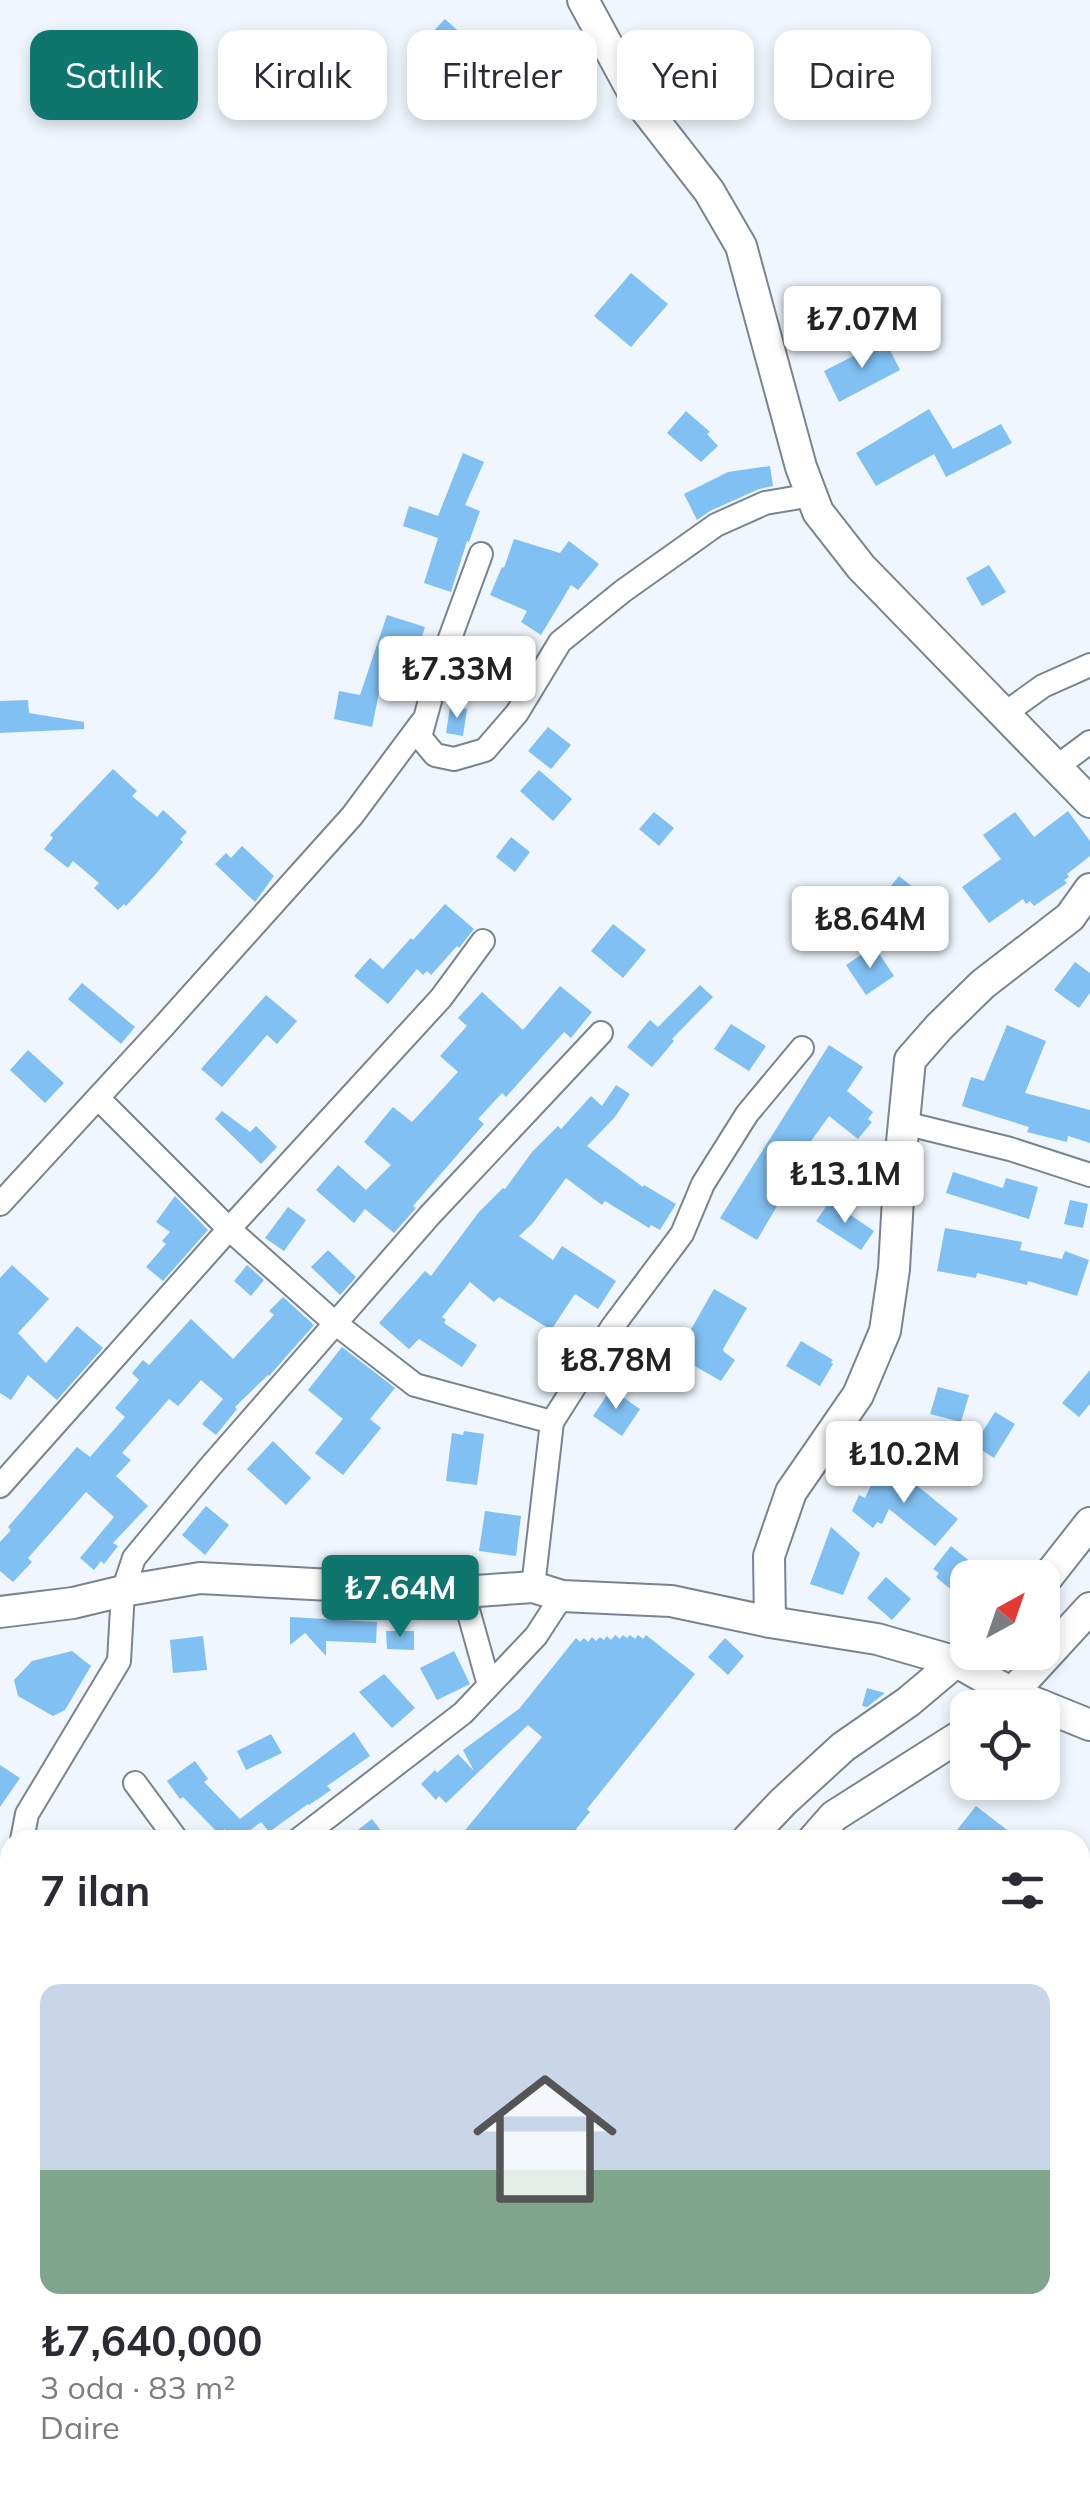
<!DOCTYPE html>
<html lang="tr">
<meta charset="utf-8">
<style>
:root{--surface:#fff;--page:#f7f7f7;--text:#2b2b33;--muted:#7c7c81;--line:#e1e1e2;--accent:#0f766e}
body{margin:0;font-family:Mulish,sans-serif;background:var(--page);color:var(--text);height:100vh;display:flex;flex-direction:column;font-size:38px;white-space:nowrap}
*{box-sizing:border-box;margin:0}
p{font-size:32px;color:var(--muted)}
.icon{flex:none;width:55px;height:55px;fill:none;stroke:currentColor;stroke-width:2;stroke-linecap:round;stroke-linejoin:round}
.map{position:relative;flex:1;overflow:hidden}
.sheet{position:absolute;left:0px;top:1830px;width:1090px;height:670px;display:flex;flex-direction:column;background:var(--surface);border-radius:30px 30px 0 0;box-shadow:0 5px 15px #0003}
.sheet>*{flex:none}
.guide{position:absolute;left:30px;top:30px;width:1030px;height:90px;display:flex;gap:20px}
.needle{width:65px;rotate:40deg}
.tools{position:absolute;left:950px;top:1560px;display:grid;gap:20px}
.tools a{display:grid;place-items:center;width:110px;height:110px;border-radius:20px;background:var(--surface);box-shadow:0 5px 15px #0003;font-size:50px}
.price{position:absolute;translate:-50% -85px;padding:0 22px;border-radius:10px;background:#fff;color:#222;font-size:32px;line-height:65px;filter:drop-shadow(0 2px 5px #0008)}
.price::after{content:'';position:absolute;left:50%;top:60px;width:30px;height:22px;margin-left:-15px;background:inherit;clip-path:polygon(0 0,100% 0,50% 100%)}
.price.active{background:var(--accent);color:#fff}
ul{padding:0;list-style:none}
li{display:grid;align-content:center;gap:20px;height:530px;padding:0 40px}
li+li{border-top:2px solid var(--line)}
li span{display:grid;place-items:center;height:310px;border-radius:20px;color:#555}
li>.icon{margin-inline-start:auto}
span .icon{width:180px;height:180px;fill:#fffc;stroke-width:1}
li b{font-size:42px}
h2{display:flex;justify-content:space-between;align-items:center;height:120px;padding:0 40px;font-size:42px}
.tag{padding:0 35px;border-radius:20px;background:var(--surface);box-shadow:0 5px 15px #0003;font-size:35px;line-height:90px}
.tag.active{background:var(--accent);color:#fff}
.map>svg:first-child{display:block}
.green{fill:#fee1ce}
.building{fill:#80c0f2}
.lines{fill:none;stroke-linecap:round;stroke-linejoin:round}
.minor-casing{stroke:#79848e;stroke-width:26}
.tertiary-casing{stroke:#79848e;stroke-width:34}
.minor{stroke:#fff;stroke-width:22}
.tertiary{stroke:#fff;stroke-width:30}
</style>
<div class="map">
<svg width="1090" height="2500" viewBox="0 0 1090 2500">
<rect width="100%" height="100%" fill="#eff6fd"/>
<!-- green -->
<path class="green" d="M10,2068V2490H266L260,2500H0V2117Z"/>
<!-- building -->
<path class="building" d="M445,19L467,39L446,61L424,41Z
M631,273L668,304L631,347L594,316Z
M885,340L900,370L839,402L824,371Z
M929,409L953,449L1001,424L1012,443L946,477L934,454L876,486L856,453Z
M686,411L710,432L707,434L718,446L701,462L667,433Z
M463,453L484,462L465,505L480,511L469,542L467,541L451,592L424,583L438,538L403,526L409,506L438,516Z
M770,466L773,486L759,489L710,511L697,520L684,494L728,472Z
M514,539L560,553L569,541L599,564L578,590L571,585L541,635L521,622L527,611L490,595L502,567L504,568Z
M989,565L1006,592L982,606L966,578Z
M387,615L425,627L406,687L382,678L372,727L334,719L339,691L360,695Z
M28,700L29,713L84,722V729L0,733V701Z
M450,707L467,709L463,736L446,733Z
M548,727L571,745L551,769L528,751Z
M113,769L137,791L132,796L157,817L163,810L187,832L180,839L183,842L154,876L126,906L124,904L118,910L94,888L99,883L73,861L68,868L44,849L53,838L50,835Z
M539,770L572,799L553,821L520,791Z
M1068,811L1090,841V856L1067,874L1069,877L1064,880L1067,883L1034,906L1030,901L1026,904L1023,899L989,923L962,887L1001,859L983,835L1015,812L1034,837Z
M654,812L674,828L659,846L639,829Z
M511,837L530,852L515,872L496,857Z
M242,846L274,876L255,902L215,864L226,853L231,858Z
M899,876L914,888L885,925L869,913Z
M445,904L474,929L459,948L457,946L431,975L427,971L423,975L417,969L388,1004L354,976L370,958L383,969L411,938L413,940Z
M613,924L646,950L623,978L591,951Z
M874,946L894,976L866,995L846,965Z
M1075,962L1090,973V993L1079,1008L1054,990Z
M82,983L135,1027L121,1044L68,999Z
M700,985L713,997L672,1039L674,1041L652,1067L627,1047L650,1020L658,1027Z
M560,986L592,1012L571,1038L564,1032L506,1097L502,1093L478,1119L484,1124L413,1206L416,1208L394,1233L365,1209L354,1223L316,1190L338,1165L366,1190L391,1165L364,1142L393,1107L412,1122L458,1072L440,1056L467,1026L458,1018L482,992L523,1030Z
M266,995L297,1021L277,1044L267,1035L222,1087L201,1069Z
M731,1024L766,1046L749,1071L714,1049Z
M1007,1025L1046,1041L1025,1093L1090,1110V1143L1068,1136L1067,1142L1027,1132L1029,1127L962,1106L971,1077L984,1081Z
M829,1045L863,1067L847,1091L873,1112L868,1119L872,1122L858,1139L829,1116L789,1172L798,1178L782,1202L780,1201L757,1240L720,1218Z
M28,1050L64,1083L45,1103L10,1070Z
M616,1085L630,1094L615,1117L587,1146L643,1187L644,1185L676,1204L660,1230L651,1225L649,1228L605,1201L602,1205L566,1178L533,1223L519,1236L553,1260L562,1246L616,1281L598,1309L575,1294L551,1330L499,1297L494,1302L470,1282L442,1317L446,1320L444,1323L477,1345L462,1367L419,1339L409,1349L379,1323L425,1271L431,1276L479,1212L503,1188L505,1189L532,1152L558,1126L561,1129L591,1096L602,1106Z
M222,1111L250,1132L256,1126L277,1147L261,1164L215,1119Z
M953,1172L1003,1188L1006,1178L1038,1187L1029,1219L946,1193Z
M175,1196L208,1230L163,1281L146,1267L166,1244L162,1241L170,1232L156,1222Z
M1070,1200L1088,1204L1083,1228L1064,1224Z
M830,1201L874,1231L861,1250L816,1221Z
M288,1207L306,1220L284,1251L265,1238Z
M945,1228L1022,1242L1020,1250L1062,1259L1065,1251L1089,1260L1077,1296L1028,1281L1027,1285L977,1273L976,1278L937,1271Z
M328,1250L356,1277L340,1295L311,1267Z
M12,1265L49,1299L18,1333L46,1363L77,1326L103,1348L57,1400L28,1375L11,1400L0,1393V1278Z
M247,1265L264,1280L251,1296L234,1281Z
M714,1289L747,1308L723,1349L724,1352L735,1360L721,1381L670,1352L684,1327L690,1331Z
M283,1297L314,1325L269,1376L268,1375L235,1407L237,1409L216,1435L202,1424L223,1399L201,1380L178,1406L169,1399L122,1453L131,1460L116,1476L148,1506L113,1543L118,1546L104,1564L101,1561L94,1570L80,1558L114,1517L86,1492L28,1558L32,1562L13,1582L0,1571V1542L11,1530L8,1527L77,1447L90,1457L125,1417L115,1408L139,1380L132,1373L143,1360L149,1365L191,1319L233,1359L274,1315L269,1311Z
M801,1341L833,1360L831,1362L833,1364L820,1386L786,1366Z
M342,1347L395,1388L370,1419L381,1428L343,1475L315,1453L343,1419L308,1390Z
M1090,1370V1404L1079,1417L1062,1403Z
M938,1387L969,1395L961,1422L930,1414Z
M611,1389L640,1409L622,1436L593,1416Z
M995,1412L1015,1424L994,1458L974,1445Z
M464,1431L484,1434L477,1485L446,1481L452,1433L463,1435Z
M273,1441L311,1478L286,1505L247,1469Z
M899,1468L919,1477L915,1484L958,1519L935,1546L889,1509L882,1524L877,1522L873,1528L852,1511L859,1495L865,1498L878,1470L894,1477Z
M206,1506L229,1525L205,1555L182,1535Z
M485,1511L521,1516L516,1556L479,1551Z
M831,1527L860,1553L843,1595L810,1584Z
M951,1546L977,1567L956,1594L936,1577L939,1573L933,1569Z
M886,1577L911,1599L892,1620L867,1598Z
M290,1617L377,1622L376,1643L326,1641V1656L305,1633L290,1645Z
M386,1631H414V1650L387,1649Z
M615,1635L620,1639L623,1635L627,1638L630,1635L635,1639L638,1635L643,1639L646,1635L695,1674L587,1809L590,1812L576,1829L589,1840H457L542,1737L528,1725L446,1803L439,1796L436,1800L421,1784L435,1770L437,1773L458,1754L474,1771L463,1750L519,1709L576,1638L580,1642L584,1638L588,1642L592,1637L596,1641L600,1637L604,1640L607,1636L611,1640Z
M203,1636L207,1670L173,1673L170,1640Z
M725,1638L744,1656L728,1675L708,1657Z
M72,1651L91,1666L65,1710L53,1716L18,1696L14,1680L32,1661Z
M454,1651L470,1684L437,1700L420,1668Z
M384,1674L415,1708L392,1728L359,1692Z
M867,1688L885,1693L867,1707L862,1706Z
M354,1732L370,1756L327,1786L331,1790L309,1805L308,1804L269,1832L261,1822L237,1840H211L225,1830V1829L219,1834L183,1797L180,1799L167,1781L195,1761L208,1779L204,1782L240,1819Z
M271,1734L282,1753L246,1770L237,1751Z
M0,1765L20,1778L0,1807Z
M976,1806L1020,1840H949Z
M372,1819L388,1840H345Z"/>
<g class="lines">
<defs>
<path id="minor" d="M481,554L439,668L420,737L435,755L454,759L485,750L517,713L560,642L623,591L716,525L765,503L812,495
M1004,714L1043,686L1090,665
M1055,768L1090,742
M98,1098L229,1229L335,1323L415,1385L552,1422
M904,1123L1010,1149L1090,1175
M0,1204L162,1028L352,816L422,722
M0,1486L229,1229L441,998L483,941
M533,1587L552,1422L613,1326L682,1234L703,1184L747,1114L802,1048
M463,1592L489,1685
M135,1783L177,1840
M22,1840L27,1814L119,1661L123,1591L134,1558L209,1468L430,1215L601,1033
M298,1840L463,1713L536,1636L562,1596
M0,1987C5,1959 5,1932 10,1905
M0,2211L10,2215
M0,2342L10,2316
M563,2490L571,2493L581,2490"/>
<path id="tertiary" d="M583,0L635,96L709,191L741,246L801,467L818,512L861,567L1090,802
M1042,1584L1090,1523
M0,1612L73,1603L123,1591L200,1578L463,1592L533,1587L562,1596L671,1601L770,1622L877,1639L957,1662L1013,1694L1090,1725
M770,1622L769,1556L791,1492L858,1395L885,1331L894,1269L900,1163L910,1060L939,1027L983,984L1070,917L1090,889
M1001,1705L1090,1608
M747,1840L783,1802L843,1747L908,1702L965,1654
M813,1840L834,1816L968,1731
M293,2500L300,2490
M357,2500L363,2490"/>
</defs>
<!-- minor casing -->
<use href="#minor" class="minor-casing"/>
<!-- tertiary casing -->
<use href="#tertiary" class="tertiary-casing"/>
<!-- minor -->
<use href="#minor" class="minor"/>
<!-- tertiary -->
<use href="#tertiary" class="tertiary"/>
</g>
</svg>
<div class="tools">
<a><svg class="needle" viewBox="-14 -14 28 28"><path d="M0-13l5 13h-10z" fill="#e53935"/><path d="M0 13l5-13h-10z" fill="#7c7c81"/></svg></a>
<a><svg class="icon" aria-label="locate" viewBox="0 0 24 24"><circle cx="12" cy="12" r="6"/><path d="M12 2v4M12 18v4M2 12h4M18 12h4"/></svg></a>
</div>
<b class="price" style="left:862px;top:371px">₺7.07M</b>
<b class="price" style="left:457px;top:721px">₺7.33M</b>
<b class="price" style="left:870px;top:971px">₺8.64M</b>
<b class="price" style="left:845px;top:1226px">₺13.1M</b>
<b class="price" style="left:616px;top:1412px">₺8.78M</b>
<b class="price" style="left:904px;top:1506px">₺10.2M</b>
<b class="price active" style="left:400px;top:1640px">₺7.64M</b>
<div class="guide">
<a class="tag active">Satılık</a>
<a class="tag">Kiralık</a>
<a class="tag">Filtreler</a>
<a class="tag">Yeni</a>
<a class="tag">Daire</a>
</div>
<section class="sheet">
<h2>7 ilan<svg class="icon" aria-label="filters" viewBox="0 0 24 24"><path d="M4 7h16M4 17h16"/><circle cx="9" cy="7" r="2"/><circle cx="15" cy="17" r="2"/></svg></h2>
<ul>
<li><span style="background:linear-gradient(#c9d6e8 60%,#7fa58c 0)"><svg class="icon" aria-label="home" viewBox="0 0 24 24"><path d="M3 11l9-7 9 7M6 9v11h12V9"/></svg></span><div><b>₺7,640,000</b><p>3 oda · 83 m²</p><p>Daire</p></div></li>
</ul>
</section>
</div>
